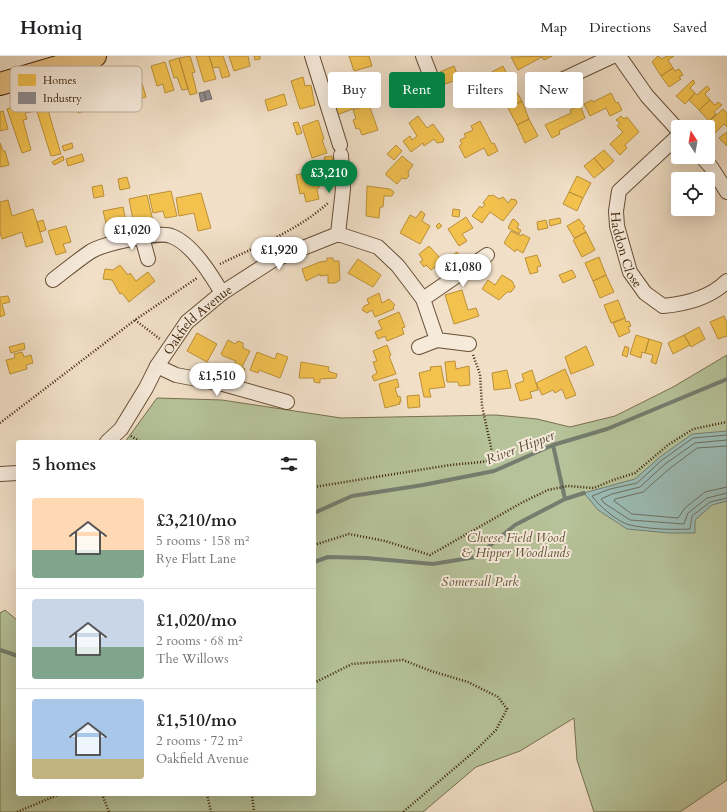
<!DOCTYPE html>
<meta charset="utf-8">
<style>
:root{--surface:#fff;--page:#f6f6f6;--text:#202124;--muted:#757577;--line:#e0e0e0;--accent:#0b8043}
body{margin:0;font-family:Cardo,serif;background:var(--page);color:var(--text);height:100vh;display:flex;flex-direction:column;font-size:15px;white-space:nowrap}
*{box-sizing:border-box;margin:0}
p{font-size:13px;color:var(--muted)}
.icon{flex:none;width:22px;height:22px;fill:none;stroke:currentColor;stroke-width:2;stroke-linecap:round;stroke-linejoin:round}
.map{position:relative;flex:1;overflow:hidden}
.drawer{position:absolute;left:16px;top:384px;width:300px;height:356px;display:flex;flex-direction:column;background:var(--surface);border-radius:4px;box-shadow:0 4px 16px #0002}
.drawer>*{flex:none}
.banner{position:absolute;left:328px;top:16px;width:339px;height:36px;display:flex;gap:8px}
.needle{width:26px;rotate:349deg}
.buttons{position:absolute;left:671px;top:64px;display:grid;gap:8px}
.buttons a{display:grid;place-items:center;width:44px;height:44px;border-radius:4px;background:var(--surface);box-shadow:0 4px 16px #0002;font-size:20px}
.price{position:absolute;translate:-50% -34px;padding:0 9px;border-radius:14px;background:#fff;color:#222;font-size:13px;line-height:26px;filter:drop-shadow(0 1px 2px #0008)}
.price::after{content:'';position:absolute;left:50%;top:24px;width:12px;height:9px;margin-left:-6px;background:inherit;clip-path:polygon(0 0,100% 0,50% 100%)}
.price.current{background:var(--accent);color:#fff}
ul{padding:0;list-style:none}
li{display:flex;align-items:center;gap:12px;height:100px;padding:0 16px}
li+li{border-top:1px solid var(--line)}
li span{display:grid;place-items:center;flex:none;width:112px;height:80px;border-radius:4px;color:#555}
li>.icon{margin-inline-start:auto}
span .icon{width:48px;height:48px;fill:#fffc;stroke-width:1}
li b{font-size:17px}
h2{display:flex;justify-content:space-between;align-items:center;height:48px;padding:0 16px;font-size:17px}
.chip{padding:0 14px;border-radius:4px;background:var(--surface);box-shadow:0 4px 16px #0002;font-size:14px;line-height:36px}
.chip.current{background:var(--accent);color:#fff}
header{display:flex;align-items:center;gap:24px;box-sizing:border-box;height:56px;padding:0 20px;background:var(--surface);border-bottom:1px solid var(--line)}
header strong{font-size:19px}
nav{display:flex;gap:22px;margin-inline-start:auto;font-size:14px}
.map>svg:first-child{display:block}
.green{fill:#b6c299;stroke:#78704e}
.water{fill:#9bbcb6;stroke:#757d6f}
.homes{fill:#f2c14e;stroke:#bb9038}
.industry{fill:#8d8d92;stroke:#746c67}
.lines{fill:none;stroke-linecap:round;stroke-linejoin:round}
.shore{stroke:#6b6e5d;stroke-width:1}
.stream{stroke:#757d6f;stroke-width:4}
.street-casing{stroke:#684f35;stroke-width:16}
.highway-casing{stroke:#3b1f04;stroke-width:24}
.path{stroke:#3b1f04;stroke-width:2.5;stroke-dasharray:1 2;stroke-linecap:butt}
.street{stroke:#f6eadb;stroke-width:14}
.highway{stroke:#e8c084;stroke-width:22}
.labels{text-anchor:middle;stroke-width:4;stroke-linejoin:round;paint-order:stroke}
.street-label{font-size:13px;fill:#3b1f04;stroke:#f6eadb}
.park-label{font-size:13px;font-style:italic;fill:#605031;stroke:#f6eadb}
.water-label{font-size:14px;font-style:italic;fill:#584e39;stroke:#f6eadb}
.key{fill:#f6eadb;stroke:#bead9a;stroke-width:1}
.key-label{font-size:11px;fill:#3b1f04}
</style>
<header>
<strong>Homiq</strong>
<nav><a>Map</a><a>Directions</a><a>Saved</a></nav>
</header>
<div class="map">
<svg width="727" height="756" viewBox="0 0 727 756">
<rect width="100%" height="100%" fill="#f1dfc7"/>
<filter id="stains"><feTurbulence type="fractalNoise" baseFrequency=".005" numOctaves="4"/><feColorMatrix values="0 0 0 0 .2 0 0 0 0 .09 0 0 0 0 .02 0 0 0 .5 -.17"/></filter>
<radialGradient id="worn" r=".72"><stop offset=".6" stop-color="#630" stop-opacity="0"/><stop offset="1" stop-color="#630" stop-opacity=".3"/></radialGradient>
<!-- green -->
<path class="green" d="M727,299V724L680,756H594L577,704L574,662L520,695L476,711L423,756H0V557L5,554L18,565V738H314V386H125L157,342L222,344L341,362L496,359L537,363L570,371L615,360L673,331Z"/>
<!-- water -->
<path class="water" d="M727,375V445L712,449L695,464V477H669L627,473L598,454L584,437L635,423L660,401L692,378Z"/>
<!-- homes -->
<path class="homes" d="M190,0L195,16L192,17L197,37L190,39L179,2Z
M196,0H209L216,23L204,26Z
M209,0H223L230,20L222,22L219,11L213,12Z
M229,0H248L250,10L234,15Z
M254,0H260V3L255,4Z
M349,0H369L372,10L354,15Z
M552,0L544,4L542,1L518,14L511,1Z
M658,0L662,3L667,0H674L668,4L673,12L661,20L652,6Z
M179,2L188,33L182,34L177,21L174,22L169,5Z
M165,6L174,34L165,37L163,28L157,30L151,10Z
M454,10L459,23L445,28L440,16Z
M503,10L512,28L499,34L490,17Z
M673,12L675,15L679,13L683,19L679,21L681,23L669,31L661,20Z
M138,13L146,41L135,44L127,17Z
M303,21L305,30L311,29L315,49L300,53L291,25Z
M693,24L695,27L690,32L695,37L685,48L676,40Z
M512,28L522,45L508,52L499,34Z
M707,30L710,33L705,38L710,44L699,54L689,44L695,37L697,39Z
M78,31L85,55L78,57L76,49L72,50L67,34Z
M611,37L616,47L618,46L622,54L610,60L606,52L590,60L584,48L592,44L593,46Z
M55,38L58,49L48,54L61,98L51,100L33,43Z
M284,38L287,49L268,55L265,44Z
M351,40L355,52L337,59L333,47Z
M710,44L715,49L718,46L722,49L714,56L716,58L709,65L699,54Z
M522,45L529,63L517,69L508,52Z
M28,47L31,56L25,57L27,63L23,64L31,94L22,97L7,53Z
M369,49L378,74L362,79L359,72L356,73L353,64L356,63L353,54Z
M580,49L585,62L559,75L560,78L552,82L545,69L571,57L570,54Z
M723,53L727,57V71L724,68L714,78L705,69Z
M3,55L8,73L0,75V56Z
M418,60L427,72L433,68L444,83L443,86L437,87L434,83L424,90L423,87L411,96L403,85L410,80L412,84L417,80L409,67Z
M621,60L624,63L627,61L639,76L625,89L627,92L620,99L610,88L623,76L617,70L620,67L616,64Z
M529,63L538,80L525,87L517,69Z
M318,64L324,83L322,84L327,97L312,102L302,70Z
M480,65L492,88L494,87L498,95L488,100L484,92L465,102L459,90L462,88L460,84L466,81L464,78L473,74L471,70Z
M298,66L302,77L297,79L293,67Z
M727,76V90L719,82Z
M0,87L3,95H5L9,109L0,111Z
M72,87L73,92L64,95L62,90Z
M396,89L402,95L394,104L387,98Z
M604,94L614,105L604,114L594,102Z
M82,98L84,105L68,110L66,103Z
M63,100L64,104L54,109L52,106Z
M332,100L334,110L326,112L324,101Z
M402,100L413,109L408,116L409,120L406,123L402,122L397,128L386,119V117Z
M594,102L604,114L594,122L584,110Z
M325,113L328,126L321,128L317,134L319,143L306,146L304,137L300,138L296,119Z
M577,120L591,127L583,142L569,136Z
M127,121L130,132L120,134L118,123Z
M102,129L104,140L94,142L92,131Z
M367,130L390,133L394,136L392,140H384L383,151H380L379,162L366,160Z
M171,135L177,160L165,162L163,155L153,157L149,139Z
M569,136L583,142L577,155L563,148Z
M201,137L211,172L198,175L194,157L179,160L176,142Z
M147,139L153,165L134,169L129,143Z
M489,139L491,140L493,139L499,143L503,141L508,147L511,143L516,144L517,147L503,165L490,156L482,167L472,160L480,150L482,152L485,148L483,147Z
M8,144L12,160L33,153L43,186L26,191L22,176L2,183L0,176V146Z
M123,151L127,170L115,173L114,169L107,171L103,155Z
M453,153L460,154L459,161L452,160Z
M421,155L425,158L422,165L430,170L420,188L400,177L410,159L416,162Z
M466,161L473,172L462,178L467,185L459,190L448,173Z
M560,162L561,167L550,170L549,164Z
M514,163L519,168L517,172L521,174L519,178L508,172L512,164Z
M579,163L585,171L583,172L586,176L574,182L567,170Z
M43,164L46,174L40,176L37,166Z
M546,164L548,172L538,174L537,166Z
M439,167L442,170L438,173L436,170Z
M66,170L71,186L63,188L66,196L56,199L48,175Z
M511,175L521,180L522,178L530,182L523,197L516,193L515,196L504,187Z
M586,176L595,194L582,201L573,184Z
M429,190L443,205L431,214L426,209L424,211L420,206L423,204L419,198Z
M457,196L464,205L454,212L447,203Z
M537,199L541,210L537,211L538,216L530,218L525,202Z
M599,201L606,219L593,225L585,207Z
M327,202H333V205H339L340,224L335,227H328V219L320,220V218L306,225L302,213L320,206L327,205Z
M358,203L381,219L373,231L348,217Z
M120,209L128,219L130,217L136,225L148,216L155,225L129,246L122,237L120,238L112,224L103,223L105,213L113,214Z
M572,214L576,221L563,227L559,219Z
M502,219L512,225L515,231L511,236H507L499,244L482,233L488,224L495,229Z
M606,219L614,236L600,242L593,225Z
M462,234L468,254L476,252L479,260L454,268L445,239Z
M379,237L382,247L389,243L395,249L393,251L394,253L375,261L372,254L367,257L362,254L364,250L369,248L367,243Z
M8,240L10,246L2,248L5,259L0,261V241Z
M618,244L625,262L611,267L604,249Z
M399,256L405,271L402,272L404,278L387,285L385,280L378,283L375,276L382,273L378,265Z
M724,260L727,267V280L718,283L710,266Z
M625,262L626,266L629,265L631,270L628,271L630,276L619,281L613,267Z
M699,271L705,283L691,291L684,279Z
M197,277L217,288L207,306L187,295Z
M636,279L649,283L645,297L642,296L641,302L630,298Z
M684,279L690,289L673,298L668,287Z
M649,283L662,287L656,308L651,306L653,299L645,297Z
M228,284L235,288L238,285L243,287V292L250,295L242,311L245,313L240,323L229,318L236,305L223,300L221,298Z
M24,287L25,293L11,297L9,291Z
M387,289L391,299L389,300L396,318L374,325L372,320L377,317L373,306L377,305L373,295Z
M586,290L594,309L571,318L565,301Z
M625,290L629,292L627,301L622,299Z
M22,296L24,301L31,299L33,307L26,309L27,313L10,318L6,304L15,302L14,298Z
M257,296L275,303L277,297L288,301L280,322L259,314L258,317L250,314Z
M455,305L456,313L469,310L470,329L459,330L458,326H447L445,306Z
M301,306L329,311L328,315L337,318L336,322L320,323V327L314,326V322H299Z
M441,310L445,331L429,333L431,341H424L419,317L431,314L430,311Z
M565,313L576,339L566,343L562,333L555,337L553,334L542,339L536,327Z
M507,314L511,332L494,334L492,317Z
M532,314L538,334L530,336L532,342L520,345L515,328L524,325L522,318Z
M397,323L399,331L395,332L398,341L400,340L401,346H399L400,348L385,352L379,328Z
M419,339L420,351L408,352L407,340Z"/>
<!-- industry -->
<path class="industry" d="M209,34L212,43L206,44L204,36Z
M204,36L206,44L201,46L199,37Z"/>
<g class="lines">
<!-- shore -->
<path class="shore" d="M727,379L693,382L662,404L637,427L610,433L592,440C598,449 619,467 630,469C648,473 671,474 690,473L692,460L710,446L727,442
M727,384L695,387L665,408L640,431L612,438L601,443L604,447L630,464L684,468L688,457L707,442L727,437
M727,390L697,392L669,413L643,436L615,443L614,445L632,458L678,462L685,452L705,436L727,431"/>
<!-- stream -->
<path class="stream" d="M553,389L565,443
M314,457L352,440L423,429L494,415L553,389L607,373L727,323
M314,506L328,501L366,502L433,508L476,501L515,469L565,443L584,437
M0,594L18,600"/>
<defs>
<g id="street">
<path d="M312,0L340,89"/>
<path d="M423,0L430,18"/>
<path d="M619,0L647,40L678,74"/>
<path d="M553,28L613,0"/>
<path id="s1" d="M678,80L619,135L616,155L617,170L630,216L645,237L663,250C686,248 710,242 727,225"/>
<path d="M702,101L711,111L727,136"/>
<path d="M338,178L343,133L341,99"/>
<path d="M142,181L148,203"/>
<path d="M53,224C66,214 78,204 90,196C102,188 159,175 171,180C192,187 212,220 222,237"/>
<path d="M423,243L487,199"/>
<path d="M419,291L437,284"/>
<path d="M157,310L176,319L223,328L287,346"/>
<path id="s2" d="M107,386L121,373L146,332L157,310L187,266L222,237L273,204L338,178L378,191L398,210L423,243L437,284L469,288"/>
<path d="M0,418L18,417"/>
</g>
<path id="highway" d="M0,28L95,0"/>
</defs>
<!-- street casing -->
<use href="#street" class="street-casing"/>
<!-- highway casing -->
<use href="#highway" class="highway-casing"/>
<!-- path -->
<path class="path" d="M220,208C257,190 297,175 328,147
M135,264L160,283
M0,367L135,264L197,222
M131,380L141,386
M314,431L450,409L482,406L490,404L492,400L491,391L482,350L480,318L473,299
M314,489L349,478L385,485L430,499L523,446L548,434L568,430L594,432L613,424L635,417L668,389L693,373L727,366
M314,627L352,608L403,604L431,615L468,626L498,641L507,653L496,674L476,694L403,756
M102,738L109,756
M207,738L211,756
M252,738L254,756
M17,756L60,738"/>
<!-- street -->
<use href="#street" class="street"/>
<!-- highway -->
<use href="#highway" class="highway"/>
</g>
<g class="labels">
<!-- street labels -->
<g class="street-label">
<text dy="5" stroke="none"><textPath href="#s1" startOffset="141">Haddon Close</textPath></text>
<text dy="5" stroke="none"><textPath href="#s2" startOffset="154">Oakfield Avenue</textPath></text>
</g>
<!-- park labels -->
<g class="park-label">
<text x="516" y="486">Cheese Field Wood<tspan x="516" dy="15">&amp; Hipper Woodlands</tspan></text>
<text x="480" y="530">Somersall Park</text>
</g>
<!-- water labels -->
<g class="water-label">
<text transform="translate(520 391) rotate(-21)" y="5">River Hipper</text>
</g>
</g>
<!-- legend -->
<rect x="10" y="10" width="132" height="46" rx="6" class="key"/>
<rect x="18" y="18" width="18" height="12" fill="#f2c14e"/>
<rect x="18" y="36" width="18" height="12" fill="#8d8d92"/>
<g class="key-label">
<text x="43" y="28">Homes</text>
<text x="43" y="46">Industry</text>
</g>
<rect width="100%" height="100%" filter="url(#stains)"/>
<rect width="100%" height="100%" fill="url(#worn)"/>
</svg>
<div class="buttons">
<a><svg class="needle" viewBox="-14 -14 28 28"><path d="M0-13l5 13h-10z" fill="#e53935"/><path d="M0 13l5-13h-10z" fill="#757577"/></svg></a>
<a><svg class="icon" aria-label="locate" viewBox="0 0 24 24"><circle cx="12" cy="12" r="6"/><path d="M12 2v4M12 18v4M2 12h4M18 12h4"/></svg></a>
</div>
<b class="price current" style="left:329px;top:138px">£3,210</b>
<b class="price" style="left:132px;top:195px">£1,020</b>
<b class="price" style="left:279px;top:215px">£1,920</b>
<b class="price" style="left:463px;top:232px">£1,080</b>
<b class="price" style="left:217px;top:341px">£1,510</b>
<div class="banner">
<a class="chip">Buy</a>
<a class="chip current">Rent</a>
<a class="chip">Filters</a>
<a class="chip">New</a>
</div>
<section class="drawer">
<h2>5 homes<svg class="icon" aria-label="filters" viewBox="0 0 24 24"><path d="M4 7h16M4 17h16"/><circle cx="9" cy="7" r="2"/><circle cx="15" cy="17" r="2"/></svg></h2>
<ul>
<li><span style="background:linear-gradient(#ffd9b3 65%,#7fa58c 0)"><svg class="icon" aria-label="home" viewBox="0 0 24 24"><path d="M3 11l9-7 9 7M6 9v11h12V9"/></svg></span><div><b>£3,210/mo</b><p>5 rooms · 158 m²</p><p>Rye Flatt Lane</p></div></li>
<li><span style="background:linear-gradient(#c9d6e8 60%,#7fa58c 0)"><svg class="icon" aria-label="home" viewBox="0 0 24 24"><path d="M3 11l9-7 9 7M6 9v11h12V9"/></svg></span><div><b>£1,020/mo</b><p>2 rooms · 68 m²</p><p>The Willows</p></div></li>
<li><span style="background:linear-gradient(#a9c7e8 75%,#c2b280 0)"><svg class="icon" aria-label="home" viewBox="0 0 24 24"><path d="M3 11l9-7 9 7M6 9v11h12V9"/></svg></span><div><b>£1,510/mo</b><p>2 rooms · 72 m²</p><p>Oakfield Avenue</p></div></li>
</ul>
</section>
</div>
